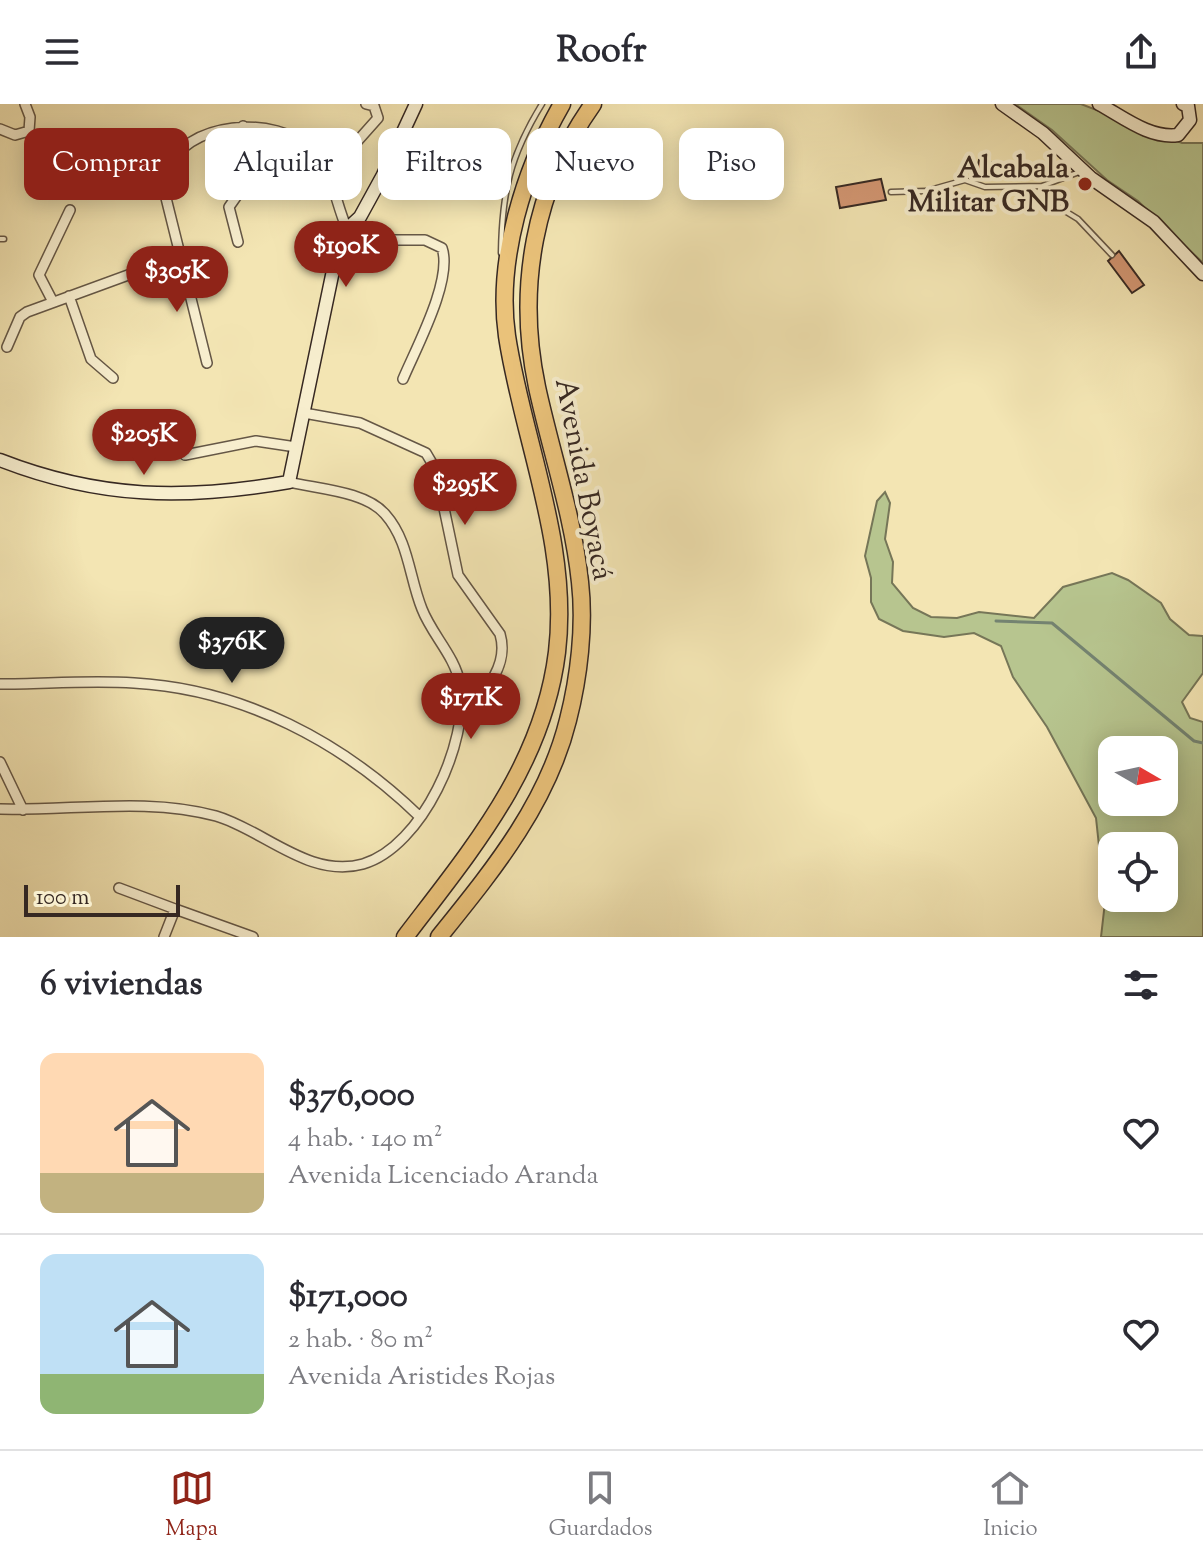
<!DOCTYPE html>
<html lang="es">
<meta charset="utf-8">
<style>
:root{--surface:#fff;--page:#f7f7f7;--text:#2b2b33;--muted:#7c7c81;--line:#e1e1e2;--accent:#8f2418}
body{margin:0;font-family:"Sorts Mill Goudy",serif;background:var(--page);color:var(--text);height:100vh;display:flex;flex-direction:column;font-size:30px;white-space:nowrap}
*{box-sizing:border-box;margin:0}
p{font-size:26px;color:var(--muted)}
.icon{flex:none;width:44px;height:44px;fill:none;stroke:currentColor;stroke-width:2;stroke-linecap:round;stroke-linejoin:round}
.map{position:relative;height:833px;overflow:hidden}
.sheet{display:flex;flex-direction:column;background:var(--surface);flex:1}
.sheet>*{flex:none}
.banner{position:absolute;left:24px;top:24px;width:800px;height:72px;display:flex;gap:16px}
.needle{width:52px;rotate:99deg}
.controls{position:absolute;left:1098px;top:632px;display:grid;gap:16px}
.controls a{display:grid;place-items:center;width:80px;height:80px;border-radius:16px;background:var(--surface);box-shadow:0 4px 20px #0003;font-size:40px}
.scale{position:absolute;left:24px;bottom:20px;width:156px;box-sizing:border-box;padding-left:8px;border:4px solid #362822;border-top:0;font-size:22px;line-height:28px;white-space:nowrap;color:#362822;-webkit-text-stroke:6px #f7eece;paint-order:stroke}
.price{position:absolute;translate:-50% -68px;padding:0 18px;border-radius:28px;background:var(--accent);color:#fff;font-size:26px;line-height:52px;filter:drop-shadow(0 2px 4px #0008)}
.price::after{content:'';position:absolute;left:50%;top:48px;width:24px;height:18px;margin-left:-12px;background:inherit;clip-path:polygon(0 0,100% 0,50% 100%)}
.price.on{background:#222;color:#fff}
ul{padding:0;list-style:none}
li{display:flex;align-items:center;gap:24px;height:200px;padding:0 40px}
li+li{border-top:2px solid var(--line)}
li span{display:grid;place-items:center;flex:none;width:224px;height:160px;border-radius:16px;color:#555}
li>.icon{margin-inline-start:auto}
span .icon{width:96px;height:96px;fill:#fffc;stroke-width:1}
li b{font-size:34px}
h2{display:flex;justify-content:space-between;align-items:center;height:96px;padding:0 40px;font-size:34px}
.pill{padding:0 28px;border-radius:16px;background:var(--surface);box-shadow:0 4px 20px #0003;font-size:28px;line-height:72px}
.pill.on{background:var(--accent);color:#fff}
header{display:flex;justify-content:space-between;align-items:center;height:104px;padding:0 40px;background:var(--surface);font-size:36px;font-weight:700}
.dock{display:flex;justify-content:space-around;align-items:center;height:112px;border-top:2px solid var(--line);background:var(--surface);font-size:22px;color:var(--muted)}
.dock a{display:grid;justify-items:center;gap:4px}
.dock .on{color:var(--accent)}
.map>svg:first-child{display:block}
.green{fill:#b7c58f;stroke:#767658;stroke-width:2;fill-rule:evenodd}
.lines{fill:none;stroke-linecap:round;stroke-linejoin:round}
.stream{stroke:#748371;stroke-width:3}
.building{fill:#d39672;stroke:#362822;stroke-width:2}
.lane-casing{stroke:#655746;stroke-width:7}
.street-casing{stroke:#655746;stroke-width:12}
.secondary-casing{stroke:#362822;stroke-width:15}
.highway-casing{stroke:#362822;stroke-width:19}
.lane{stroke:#f7eece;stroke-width:4}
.street{stroke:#f7eece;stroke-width:9}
.secondary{stroke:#f7eece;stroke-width:12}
.highway{stroke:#eac27a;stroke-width:16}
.poi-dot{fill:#8f2418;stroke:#f7eece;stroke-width:3}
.labels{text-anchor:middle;stroke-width:8;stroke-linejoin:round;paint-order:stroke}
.poi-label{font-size:30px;font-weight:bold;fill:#362822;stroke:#f7eece;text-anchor:end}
.street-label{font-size:30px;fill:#362822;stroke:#f7eece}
</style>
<header><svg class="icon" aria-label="menu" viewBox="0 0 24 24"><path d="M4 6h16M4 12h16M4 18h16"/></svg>Roofr<svg class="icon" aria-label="share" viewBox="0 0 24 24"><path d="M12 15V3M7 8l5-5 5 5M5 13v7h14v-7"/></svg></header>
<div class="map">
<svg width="1203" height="833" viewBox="0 0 1203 833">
<rect width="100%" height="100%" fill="#f3e5b3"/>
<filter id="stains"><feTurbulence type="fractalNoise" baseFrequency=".0025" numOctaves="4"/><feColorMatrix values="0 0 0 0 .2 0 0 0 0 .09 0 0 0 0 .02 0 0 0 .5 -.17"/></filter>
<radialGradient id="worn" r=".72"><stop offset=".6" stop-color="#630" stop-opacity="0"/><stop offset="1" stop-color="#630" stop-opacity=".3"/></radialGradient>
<!-- green -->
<path class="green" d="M1015,0H1081L1182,39H1203V159L1138,97L1107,76L1052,26Z
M885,388L890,399L885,435L893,458L892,479L913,504L931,513L957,514L979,508L1034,514L1063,483L1112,469L1128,476L1161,499L1170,515L1189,531L1203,532V569L1182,598L1190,614L1203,618V833H1101L1105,798L1096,714L1047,623L1013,573L1001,542L974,529L944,533L903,527L879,515L871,498V474L865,452L877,397ZM1112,646H1164V698H1112ZM1112,742H1164V794H1112Z"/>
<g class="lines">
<!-- stream -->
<path class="stream" d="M996,517L1052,519L1194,637L1203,639"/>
</g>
<!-- building -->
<path class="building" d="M979,56L996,59L993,75L976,72Z
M881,75L886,96L840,104L836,83Z
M1119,147L1144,181L1132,189L1108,157Z"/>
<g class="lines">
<defs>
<path id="lane" d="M1042,82L1060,104L1078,115L1112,151
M891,88L926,87L965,76L985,83L1042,82L1082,67
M0,135H4
M501,149C502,88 510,52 542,0"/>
<path id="street" d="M0,25L15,31L29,27L30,13L25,0
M329,69L378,14L374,2L366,0
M238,138L229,103L248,76L243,22
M69,192L91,255L113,274
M53,198L39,171L70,106
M7,243L20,213L27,208L180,152
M207,259L166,94C166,86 164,76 166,69C183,16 277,10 312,46C333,67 335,98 347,125L394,136H425L442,144C453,176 416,244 403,275
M304,309L360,319L426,349L436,366L458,471L500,530C508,557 490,591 462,597
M178,325L185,351L256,337L296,343
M0,580C44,580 90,576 134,579C243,585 343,638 420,713
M0,658L23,706
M0,705C71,707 147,693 216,712C264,726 309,775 363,760C422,743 470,637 460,580C455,552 432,531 422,505C409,473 409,437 385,410C365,387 317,385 289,378
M119,784L175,805
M164,833L175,805L253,833"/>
<path id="secondary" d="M1002,0L1043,29L1091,74L1154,118L1203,170
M1099,0C1123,13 1150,35 1178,31L1190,16L1188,2L1183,0
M0,356C100,395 185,396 289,378L335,157L347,125L360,113L383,71L416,0"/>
<path id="highway" d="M405,833C472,745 543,662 557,548C570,440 523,337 507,232C496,156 524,66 562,0
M439,833C492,767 547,701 568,616C579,573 585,522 580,478C573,411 551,348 537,283C516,184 534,83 593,0"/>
</defs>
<!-- lane casing -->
<use href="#lane" class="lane-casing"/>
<!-- street casing -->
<use href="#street" class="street-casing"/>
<!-- secondary casing -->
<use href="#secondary" class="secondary-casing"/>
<!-- highway casing -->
<use href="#highway" class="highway-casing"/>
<!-- lane -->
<use href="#lane" class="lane"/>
<!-- street -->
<use href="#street" class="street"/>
<!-- secondary -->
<use href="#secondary" class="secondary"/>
<!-- highway -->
<use href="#highway" class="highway"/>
</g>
<!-- markers -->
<circle class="poi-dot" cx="1085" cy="80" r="8"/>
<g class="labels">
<!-- poi labels -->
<g class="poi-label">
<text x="1069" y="73">Alcabala<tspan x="1069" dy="34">Militar GNB</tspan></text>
</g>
<!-- street labels -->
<g class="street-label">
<text transform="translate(585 375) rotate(79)" y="10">Avenida Boyacá</text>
</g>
</g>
<rect width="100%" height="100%" filter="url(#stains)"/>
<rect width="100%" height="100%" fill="url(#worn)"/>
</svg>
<div class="controls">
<a><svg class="needle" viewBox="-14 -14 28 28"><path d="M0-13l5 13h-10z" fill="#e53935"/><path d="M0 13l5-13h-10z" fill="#7c7c81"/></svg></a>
<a><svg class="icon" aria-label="locate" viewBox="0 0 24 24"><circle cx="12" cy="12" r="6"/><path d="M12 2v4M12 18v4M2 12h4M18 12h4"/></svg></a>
</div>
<div class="scale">100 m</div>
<b class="price" style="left:346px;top:185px">$190K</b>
<b class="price" style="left:177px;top:210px">$305K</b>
<b class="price" style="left:144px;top:373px">$205K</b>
<b class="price" style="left:465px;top:423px">$295K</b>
<b class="price on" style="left:232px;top:581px">$376K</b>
<b class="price" style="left:471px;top:637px">$171K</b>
<div class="banner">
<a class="pill on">Comprar</a>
<a class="pill">Alquilar</a>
<a class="pill">Filtros</a>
<a class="pill">Nuevo</a>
<a class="pill">Piso</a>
</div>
</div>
<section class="sheet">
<h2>6 viviendas<svg class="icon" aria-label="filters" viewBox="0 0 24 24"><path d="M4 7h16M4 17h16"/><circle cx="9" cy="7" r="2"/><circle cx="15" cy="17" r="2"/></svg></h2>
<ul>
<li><span style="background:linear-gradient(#ffd9b3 75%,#c2b280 0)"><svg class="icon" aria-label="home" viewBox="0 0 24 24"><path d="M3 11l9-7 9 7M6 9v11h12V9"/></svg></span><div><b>$376,000</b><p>4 hab. · 140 m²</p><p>Avenida Licenciado Aranda</p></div><svg class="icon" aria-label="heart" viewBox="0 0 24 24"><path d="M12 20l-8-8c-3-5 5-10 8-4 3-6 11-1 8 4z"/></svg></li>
<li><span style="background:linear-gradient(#bfe0f5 75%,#8fb573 0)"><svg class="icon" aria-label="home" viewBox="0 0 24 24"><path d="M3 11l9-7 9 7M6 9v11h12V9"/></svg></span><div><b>$171,000</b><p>2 hab. · 80 m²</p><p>Avenida Aristides Rojas</p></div><svg class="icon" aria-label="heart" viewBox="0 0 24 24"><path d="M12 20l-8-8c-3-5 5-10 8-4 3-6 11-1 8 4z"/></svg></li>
</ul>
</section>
<nav class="dock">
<a class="on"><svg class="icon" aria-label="map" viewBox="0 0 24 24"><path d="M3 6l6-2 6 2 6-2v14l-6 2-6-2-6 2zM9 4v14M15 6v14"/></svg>Mapa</a>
<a><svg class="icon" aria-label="saved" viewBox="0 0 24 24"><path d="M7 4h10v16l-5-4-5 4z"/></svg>Guardados</a>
<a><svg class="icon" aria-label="home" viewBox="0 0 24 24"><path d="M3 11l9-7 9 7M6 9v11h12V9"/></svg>Inicio</a>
</nav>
